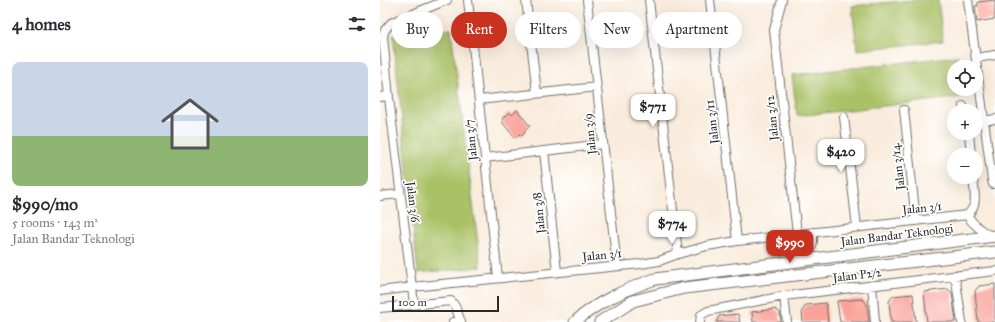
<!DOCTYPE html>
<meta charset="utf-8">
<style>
:root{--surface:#fff;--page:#f7f7f7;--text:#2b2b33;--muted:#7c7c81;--line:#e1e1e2;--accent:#c8321e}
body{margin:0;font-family:"IM FELL Great Primer",serif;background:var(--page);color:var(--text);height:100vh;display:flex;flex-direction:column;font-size:15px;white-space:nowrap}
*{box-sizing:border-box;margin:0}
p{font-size:13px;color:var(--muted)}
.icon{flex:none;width:22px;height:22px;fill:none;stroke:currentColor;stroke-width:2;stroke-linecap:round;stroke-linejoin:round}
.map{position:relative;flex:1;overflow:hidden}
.details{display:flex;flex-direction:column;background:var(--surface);width:380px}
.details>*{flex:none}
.top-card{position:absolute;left:12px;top:12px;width:380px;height:36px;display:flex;gap:8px}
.controls{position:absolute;left:567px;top:60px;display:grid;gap:8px}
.controls a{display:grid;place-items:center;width:36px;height:36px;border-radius:50%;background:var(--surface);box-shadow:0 4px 16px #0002;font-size:20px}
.scale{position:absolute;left:12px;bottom:10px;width:107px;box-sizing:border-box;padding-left:4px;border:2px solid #2b2b2b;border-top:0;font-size:11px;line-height:14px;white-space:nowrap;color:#2b2b2b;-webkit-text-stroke:3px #fff;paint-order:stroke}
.price{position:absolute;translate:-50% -34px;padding:0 9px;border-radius:8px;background:#fff;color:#222;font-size:13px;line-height:26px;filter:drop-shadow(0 1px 2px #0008)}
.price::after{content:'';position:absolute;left:50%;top:24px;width:12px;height:9px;margin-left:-6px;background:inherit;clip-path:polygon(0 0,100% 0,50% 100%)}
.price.current{background:var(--accent);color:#fff}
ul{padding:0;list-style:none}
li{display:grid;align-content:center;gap:8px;height:212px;padding:0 12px}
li+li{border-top:1px solid var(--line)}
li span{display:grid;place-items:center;height:124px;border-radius:8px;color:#555}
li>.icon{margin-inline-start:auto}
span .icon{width:72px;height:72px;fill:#fffc;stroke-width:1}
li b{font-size:17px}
h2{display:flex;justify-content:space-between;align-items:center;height:48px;padding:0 12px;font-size:17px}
.pill{padding:0 14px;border-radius:18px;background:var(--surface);box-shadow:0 4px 16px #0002;font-size:14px;line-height:36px}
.pill.current{background:var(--accent);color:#fff}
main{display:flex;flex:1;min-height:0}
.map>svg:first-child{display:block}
.green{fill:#abc166;stroke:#6b7648}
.building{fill:#faa199}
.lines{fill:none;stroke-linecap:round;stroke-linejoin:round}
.street-casing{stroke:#736f69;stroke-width:10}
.secondary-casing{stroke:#736f69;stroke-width:13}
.street{stroke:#fff;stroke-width:8}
.secondary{stroke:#fff;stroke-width:11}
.labels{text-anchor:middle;stroke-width:3.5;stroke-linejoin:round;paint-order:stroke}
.street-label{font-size:12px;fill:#2b2b2b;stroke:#fff}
</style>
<main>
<section class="details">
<h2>4 homes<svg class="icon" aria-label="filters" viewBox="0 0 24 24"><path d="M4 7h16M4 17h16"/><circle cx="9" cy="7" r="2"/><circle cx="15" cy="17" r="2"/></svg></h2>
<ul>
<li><span style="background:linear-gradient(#c9d6e8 60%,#8fb573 0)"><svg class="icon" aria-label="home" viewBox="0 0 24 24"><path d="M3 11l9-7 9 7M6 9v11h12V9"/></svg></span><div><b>$990/mo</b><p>5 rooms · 143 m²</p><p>Jalan Bandar Teknologi</p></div></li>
</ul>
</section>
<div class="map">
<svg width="615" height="322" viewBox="0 0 615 322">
<rect width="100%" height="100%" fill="#fff"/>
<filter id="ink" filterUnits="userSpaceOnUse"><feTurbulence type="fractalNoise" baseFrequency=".025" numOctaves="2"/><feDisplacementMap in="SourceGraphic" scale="8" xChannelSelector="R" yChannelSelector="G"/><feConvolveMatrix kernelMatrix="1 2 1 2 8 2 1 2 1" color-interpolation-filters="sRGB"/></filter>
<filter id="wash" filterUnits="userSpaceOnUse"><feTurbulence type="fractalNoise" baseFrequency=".012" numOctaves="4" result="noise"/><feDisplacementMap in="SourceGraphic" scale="16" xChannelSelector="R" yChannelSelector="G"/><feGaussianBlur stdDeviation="0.9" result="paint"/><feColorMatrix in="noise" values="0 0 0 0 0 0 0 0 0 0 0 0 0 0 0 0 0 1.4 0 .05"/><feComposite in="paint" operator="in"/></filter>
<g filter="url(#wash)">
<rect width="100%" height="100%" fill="#f9ecdc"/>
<!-- green -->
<path class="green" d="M531,0H558L563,41L477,50L472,6Z
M71,29L101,267L38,273L13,35Z
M578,56L579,67H574V89H582L583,97L417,116L412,75Z"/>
<g id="blocks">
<!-- building -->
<path class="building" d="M615,0V19L597,22L595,6H598V2Z
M137,110L150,126L144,131L145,133L141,136L139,134L135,138L122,122L124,121L122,119L129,112L132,115Z
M615,284V322H598L595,291L599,286Z
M568,289L572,293L576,322H547L544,292Z
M533,294L536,322H511L509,301L513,296Z
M482,299L487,304L489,322H460L457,301Z
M446,303L448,322H423L422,311L426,305Z
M395,309L400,313L401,322H373L372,312Z
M358,314L360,322H336L339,316Z"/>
</g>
</g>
<g filter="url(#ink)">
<use href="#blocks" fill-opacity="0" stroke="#736f69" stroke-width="1"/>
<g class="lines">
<defs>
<path id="street" d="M88,0L118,278
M146,0L157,93
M207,0L237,266
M269,0L298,254
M330,0L357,241
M402,0L394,30L417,234
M588,0L612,180L613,184H615
M596,58L615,55
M0,97L8,96
M99,100L217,87
M583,106L587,111
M524,110L536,221
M464,117L477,227
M604,121L615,119
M589,133L591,155
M164,151L177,272
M105,158L223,144
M0,196L20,194
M587,215C599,205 594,192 593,177
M587,215C594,226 602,231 613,237
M417,260C431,251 434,250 433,232
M575,275L582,322
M492,285L495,322
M0,291L32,287L260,264L279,261L298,254L327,246L357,241L587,215
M404,296L407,322
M34,304L9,98L3,36L5,30L11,23L67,0
M0,308L71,301L75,306L81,322
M73,322L81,321
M320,322L321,315L328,311L404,296L615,271"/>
<path id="secondary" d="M195,322C218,301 247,289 275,279L615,236
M220,322L253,301L304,288L615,252"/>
</defs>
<!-- street casing -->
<use href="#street" class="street-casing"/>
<!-- secondary casing -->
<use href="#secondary" class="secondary-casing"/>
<!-- street -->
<use href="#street" class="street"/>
<!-- secondary -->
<use href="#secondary" class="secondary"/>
</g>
</g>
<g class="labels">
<!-- street labels -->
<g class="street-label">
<text transform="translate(392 118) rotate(-96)" y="4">Jalan 3/12</text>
<text transform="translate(332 122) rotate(-97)" y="4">Jalan 3/11</text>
<text transform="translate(210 134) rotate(-96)" y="4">Jalan 3/9</text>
<text transform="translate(91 140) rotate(-96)" y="4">Jalan 3/7</text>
<text transform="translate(518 167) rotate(-97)" y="4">Jalan 3/14</text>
<text transform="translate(33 202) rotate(83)" y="4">Jalan 3/6</text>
<text transform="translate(542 208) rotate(-6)" y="4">Jalan 3/1</text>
<text transform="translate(159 213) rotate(-96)" y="4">Jalan 3/8</text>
<text transform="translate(517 235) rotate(-7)" y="4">Jalan Bandar Teknologi</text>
<text transform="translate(222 255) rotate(-6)" y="4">Jalan 3/1</text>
<text transform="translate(477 275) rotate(-7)" y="4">Jalan P2/2</text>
</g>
</g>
</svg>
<div class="controls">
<a><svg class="icon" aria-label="locate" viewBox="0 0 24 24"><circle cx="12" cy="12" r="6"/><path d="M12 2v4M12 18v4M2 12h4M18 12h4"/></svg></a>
<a>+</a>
<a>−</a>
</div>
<div class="scale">100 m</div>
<b class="price" style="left:273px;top:128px">$771</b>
<b class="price" style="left:461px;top:173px">$420</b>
<b class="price" style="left:292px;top:245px">$774</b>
<b class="price current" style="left:410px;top:264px">$990</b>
<div class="top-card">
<a class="pill">Buy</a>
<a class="pill current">Rent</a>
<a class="pill">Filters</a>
<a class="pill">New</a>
<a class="pill">Apartment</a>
</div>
</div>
</main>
